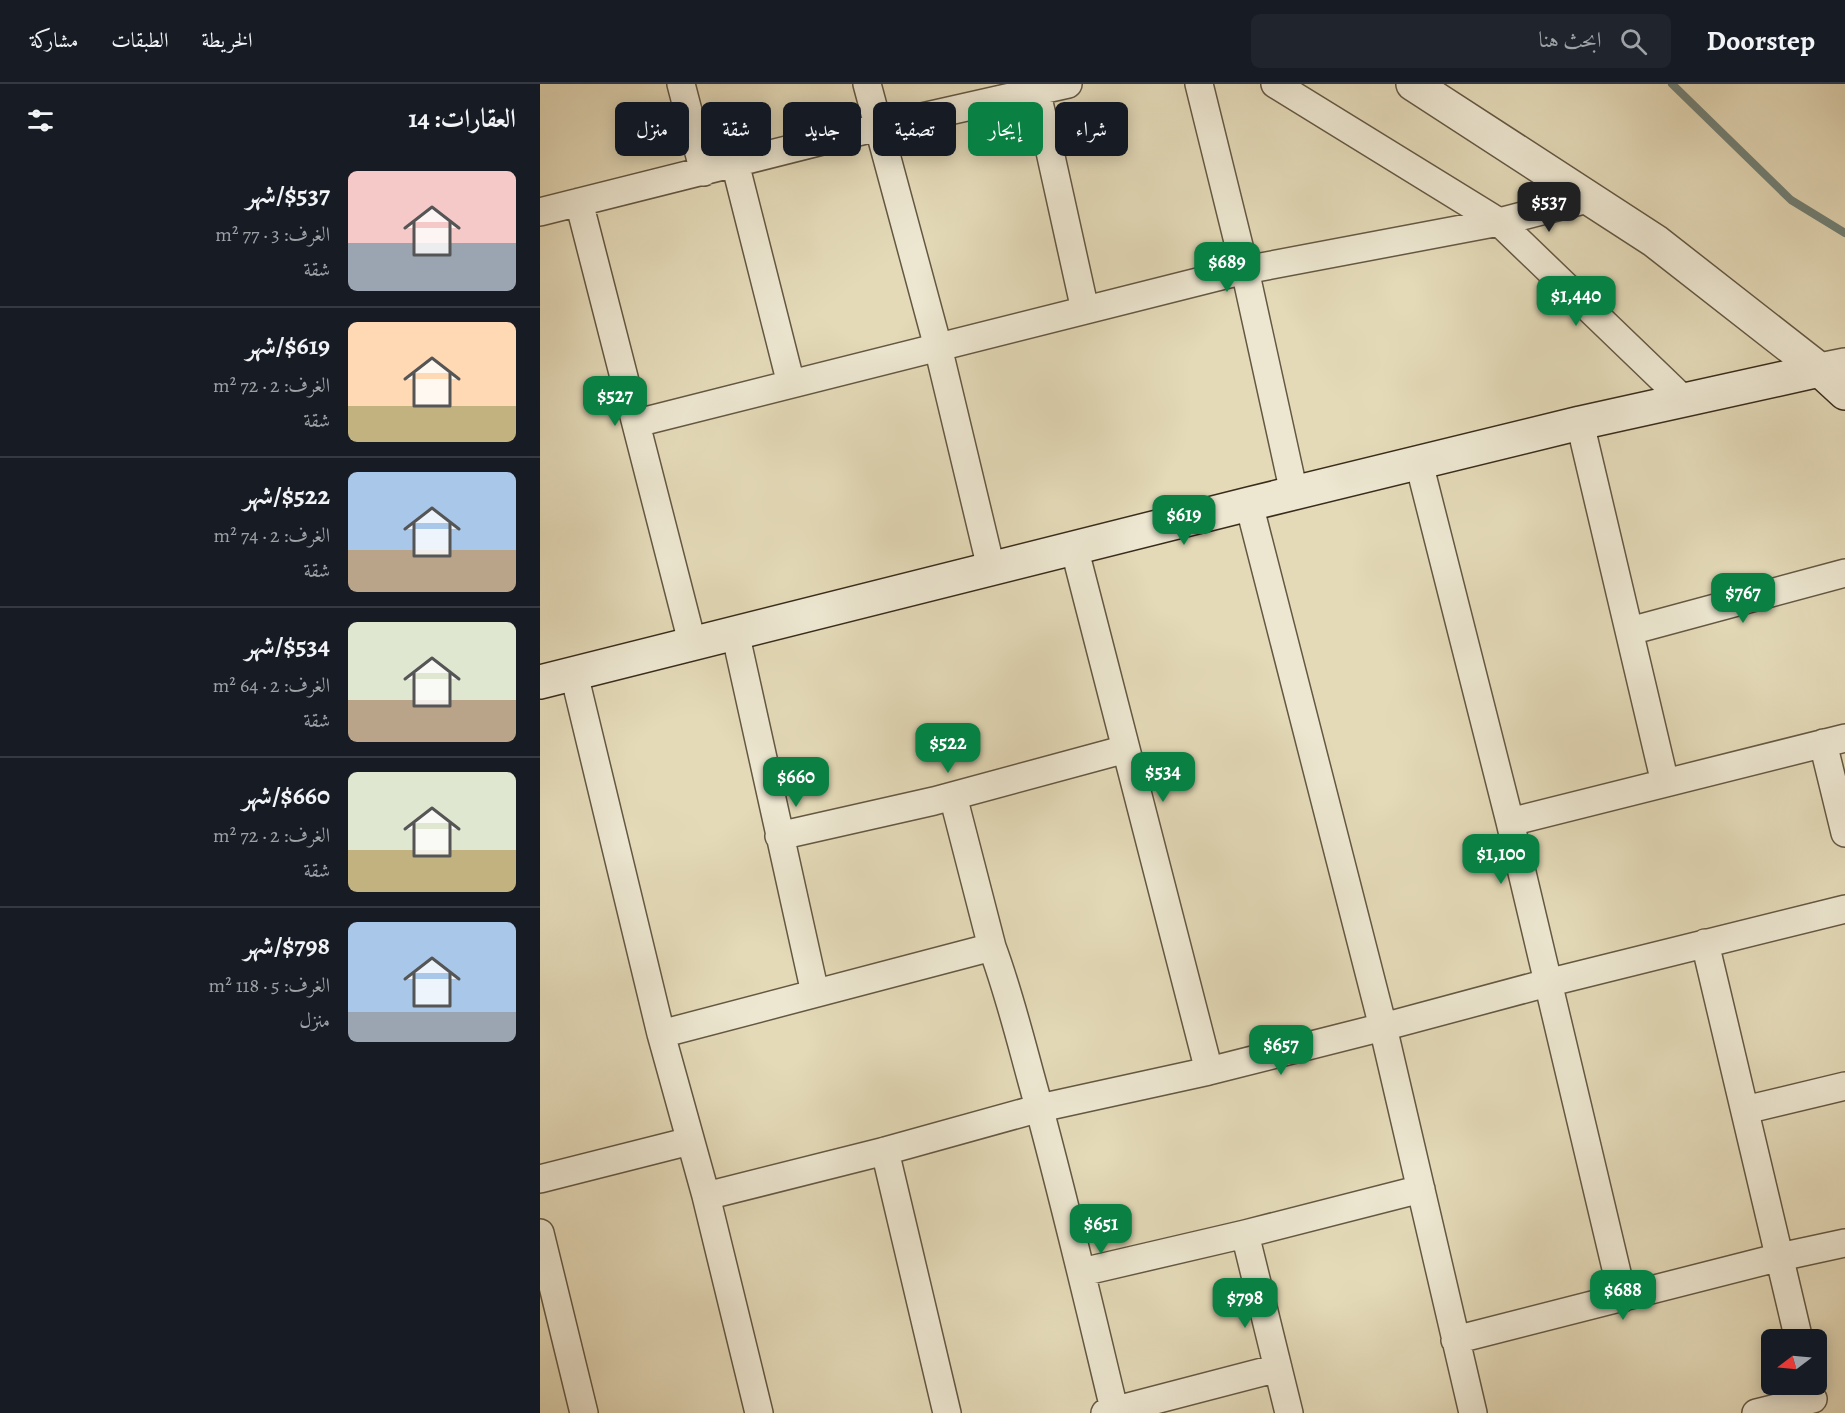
<!DOCTYPE html>
<html lang="ar">
<meta charset="utf-8">
<style>
:root{--surface:#171b24;--page:#20242c;--text:#f1f3f6;--muted:#9ea1a6;--line:#363941;--accent:#0b8043}
body{margin:0;font-family:Alegreya,Amiri,serif;background:var(--page);color:var(--text);direction:rtl;height:100vh;display:flex;flex-direction:column;font-size:22px;white-space:nowrap}
*{box-sizing:border-box;margin:0}
p{font-size:20px;color:var(--muted)}
.icon{flex:none;width:33px;height:33px;fill:none;stroke:currentColor;stroke-width:2;stroke-linecap:round;stroke-linejoin:round}
.map{position:relative;flex:1;overflow:hidden;direction:ltr}
.side{display:flex;flex-direction:column;background:var(--surface);width:540px}
.side>*{flex:none}
.banner{position:absolute;left:18px;top:18px;width:570px;height:54px;direction:rtl;display:flex;gap:12px}
.needle{width:39px;rotate:254deg}
.buttons{position:absolute;left:1221px;top:1245px;display:grid;gap:12px}
.buttons a{display:grid;place-items:center;width:66px;height:66px;border-radius:9px;background:var(--surface);box-shadow:0 3px 15px #0003;font-size:30px}
.price{position:absolute;translate:-50% -51px;padding:0 14px;border-radius:12px;background:var(--accent);color:#fff;font-size:20px;line-height:39px;filter:drop-shadow(0 2px 3px #0008)}
.price::after{content:'';position:absolute;left:50%;top:36px;width:18px;height:14px;margin-left:-9px;background:inherit;clip-path:polygon(0 0,100% 0,50% 100%)}
.price.selected{background:#222;color:#fff}
ul{padding:0;list-style:none}
li{display:flex;align-items:center;gap:18px;height:150px;padding:0 24px}
li+li{border-top:2px solid var(--line)}
li span{display:grid;place-items:center;flex:none;width:168px;height:120px;border-radius:9px;color:#555}
li>.icon{margin-inline-start:auto}
span .icon{width:72px;height:72px;fill:#fffc;stroke-width:1}
li b{font-size:26px}
h2{display:flex;justify-content:space-between;align-items:center;height:72px;padding:0 24px;font-size:26px}
.tag{padding:0 21px;border-radius:9px;background:var(--surface);box-shadow:0 3px 15px #0003;font-size:21px;line-height:54px}
.tag.selected{background:var(--accent);color:#fff}
header{display:flex;align-items:center;gap:36px;box-sizing:border-box;height:84px;padding:0 30px;background:var(--surface);border-bottom:2px solid var(--line)}
header strong{font-size:28px}
nav{display:flex;gap:33px;margin-inline-start:auto;font-size:21px}
.search{width:420px;height:54px;background:var(--page);display:flex;align-items:center;gap:15px;box-sizing:border-box;padding:0 21px;border-radius:9px;color:var(--muted);font-size:22px}
main{display:flex;flex:1;min-height:0}
.map>svg:first-child{display:block}
.lines{fill:none;stroke-linecap:round;stroke-linejoin:round}
.stream{stroke:#718178;stroke-width:8}
.minor-casing{stroke:#645843;stroke-width:30}
.tertiary-casing{stroke:#645843;stroke-width:36}
.secondary-casing{stroke:#392c1c;stroke-width:36}
.minor{stroke:#ede7d1;stroke-width:27}
.tertiary{stroke:#ede7d1;stroke-width:33}
.secondary{stroke:#ede7d1;stroke-width:33}
</style>
<header>
<strong>Doorstep</strong>
<div class="search"><svg class="icon" aria-label="search" viewBox="0 0 24 24"><circle cx="10" cy="10" r="6"/><path d="M15 15l6 6"/></svg>ابحث هنا</div>
<nav><a>الخريطة</a><a>الطبقات</a><a>مشاركة</a></nav>
</header>
<main>
<div class="map">
<svg width="1305" height="1329" viewBox="0 0 1305 1329">
<rect width="100%" height="100%" fill="#e4dab8"/>
<filter id="stains"><feTurbulence type="fractalNoise" baseFrequency=".00333" numOctaves="4"/><feColorMatrix values="0 0 0 0 .2 0 0 0 0 .09 0 0 0 0 .02 0 0 0 .5 -.17"/></filter>
<radialGradient id="worn" r=".72"><stop offset=".6" stop-color="#630" stop-opacity="0"/><stop offset="1" stop-color="#630" stop-opacity=".3"/></radialGradient>
<g class="lines">
<!-- stream -->
<path class="stream" d="M1132,0L1251,116L1305,149"/>
<defs>
<path id="minor" d="M141,0L164,88
M327,0L398,263L451,484
M495,0L545,226
M659,0L705,186L754,409
M735,0L959,138L1144,316
M195,79L251,300
M39,118L152,558
M0,128L338,43L528,0
M97,339L705,186L959,138L1048,115
M1040,339L1125,699
M879,379L970,738L1083,1214
M709,420L843,943L933,1329
M534,463L669,987
M1090,547L1305,489
M195,548L275,909
M34,590L121,950L166,1112L219,1329
M1283,659L1305,749
M413,712L452,863
M970,738L1305,654
M239,752L394,717L586,665
M1165,859L1259,1256
M121,950L452,863C468,906 479,950 491,994C522,1105 548,1217 575,1329
M1205,1026L1305,1002
M345,1067L407,1329
M0,1095L150,1057
M166,1112L345,1067L500,1024L669,987L843,943L1007,899L1305,825
M0,1149L44,1329
M705,1150L749,1329
M542,1188L705,1150L881,1105
M915,1256L1240,1173L1305,1159
M565,1329L738,1284
M1216,1329L1273,1315"/>
<path id="tertiary" d="M873,0L1115,157L1280,286L1305,281"/>
<path id="secondary" d="M0,598L709,420L1040,339L1280,286L1305,309"/>
</defs>
<!-- minor casing -->
<use href="#minor" class="minor-casing"/>
<!-- tertiary casing -->
<use href="#tertiary" class="tertiary-casing"/>
<!-- secondary casing -->
<use href="#secondary" class="secondary-casing"/>
<!-- minor -->
<use href="#minor" class="minor"/>
<!-- tertiary -->
<use href="#tertiary" class="tertiary"/>
<!-- secondary -->
<use href="#secondary" class="secondary"/>
</g>
<rect width="100%" height="100%" filter="url(#stains)"/>
<rect width="100%" height="100%" fill="url(#worn)"/>
</svg>
<div class="buttons">
<a><svg class="needle" viewBox="-14 -14 28 28"><path d="M0-13l5 13h-10z" fill="#e53935"/><path d="M0 13l5-13h-10z" fill="#9ea1a6"/></svg></a>
</div>
<b class="price selected" style="left:1009px;top:149px">$537</b>
<b class="price" style="left:687px;top:209px">$689</b>
<b class="price" style="left:1036px;top:243px">$1,440</b>
<b class="price" style="left:75px;top:343px">$527</b>
<b class="price" style="left:644px;top:462px">$619</b>
<b class="price" style="left:1203px;top:540px">$767</b>
<b class="price" style="left:408px;top:690px">$522</b>
<b class="price" style="left:623px;top:719px">$534</b>
<b class="price" style="left:256px;top:724px">$660</b>
<b class="price" style="left:961px;top:801px">$1,100</b>
<b class="price" style="left:741px;top:992px">$657</b>
<b class="price" style="left:561px;top:1171px">$651</b>
<b class="price" style="left:1083px;top:1237px">$688</b>
<b class="price" style="left:705px;top:1245px">$798</b>
<div class="banner">
<a class="tag">شراء</a>
<a class="tag selected">إيجار</a>
<a class="tag">تصفية</a>
<a class="tag">جديد</a>
<a class="tag">شقة</a>
<a class="tag">منزل</a>
</div>
</div>
<section class="side">
<h2>العقارات: 14<svg class="icon" aria-label="filters" viewBox="0 0 24 24"><path d="M4 7h16M4 17h16"/><circle cx="9" cy="7" r="2"/><circle cx="15" cy="17" r="2"/></svg></h2>
<ul>
<li><span style="background:linear-gradient(#f6c9c9 60%,#9aa5b1 0)"><svg class="icon" aria-label="home" viewBox="0 0 24 24"><path d="M3 11l9-7 9 7M6 9v11h12V9"/></svg></span><div><b>$537/شهر</b><p>الغرف: 3 · 77 m²</p><p>شقة</p></div></li>
<li><span style="background:linear-gradient(#ffd9b3 70%,#c2b280 0)"><svg class="icon" aria-label="home" viewBox="0 0 24 24"><path d="M3 11l9-7 9 7M6 9v11h12V9"/></svg></span><div><b>$619/شهر</b><p>الغرف: 2 · 72 m²</p><p>شقة</p></div></li>
<li><span style="background:linear-gradient(#a9c7e8 65%,#b9a48a 0)"><svg class="icon" aria-label="home" viewBox="0 0 24 24"><path d="M3 11l9-7 9 7M6 9v11h12V9"/></svg></span><div><b>$522/شهر</b><p>الغرف: 2 · 74 m²</p><p>شقة</p></div></li>
<li><span style="background:linear-gradient(#dfe7d0 65%,#b9a48a 0)"><svg class="icon" aria-label="home" viewBox="0 0 24 24"><path d="M3 11l9-7 9 7M6 9v11h12V9"/></svg></span><div><b>$534/شهر</b><p>الغرف: 2 · 64 m²</p><p>شقة</p></div></li>
<li><span style="background:linear-gradient(#dfe7d0 65%,#c2b280 0)"><svg class="icon" aria-label="home" viewBox="0 0 24 24"><path d="M3 11l9-7 9 7M6 9v11h12V9"/></svg></span><div><b>$660/شهر</b><p>الغرف: 2 · 72 m²</p><p>شقة</p></div></li>
<li><span style="background:linear-gradient(#a9c7e8 75%,#9aa5b1 0)"><svg class="icon" aria-label="home" viewBox="0 0 24 24"><path d="M3 11l9-7 9 7M6 9v11h12V9"/></svg></span><div><b>$798/شهر</b><p>الغرف: 5 · 118 m²</p><p>منزل</p></div></li>
</ul>
</section>
</main>
